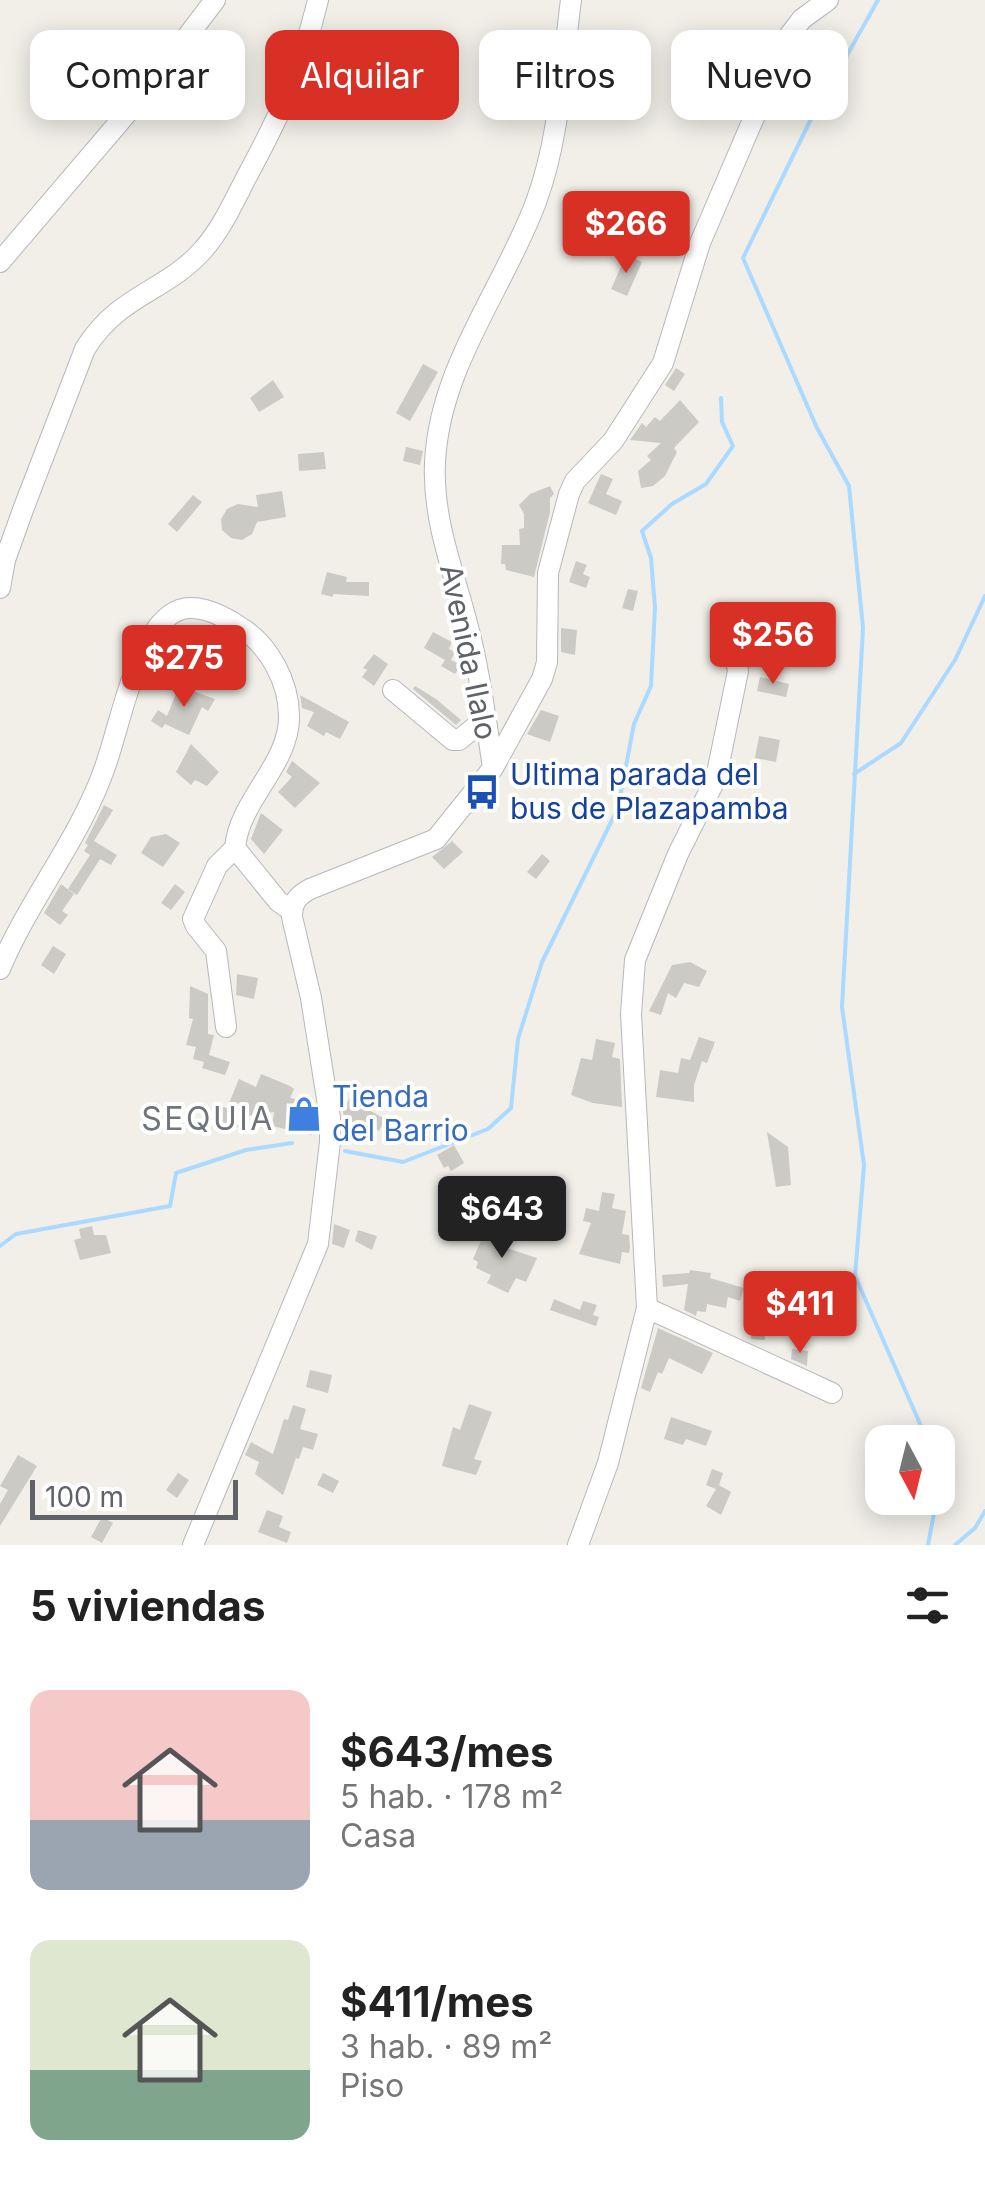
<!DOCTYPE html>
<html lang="es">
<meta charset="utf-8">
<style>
:root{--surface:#fff;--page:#f2f2f2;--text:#222;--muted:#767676;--accent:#d93025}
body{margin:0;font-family:Inter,sans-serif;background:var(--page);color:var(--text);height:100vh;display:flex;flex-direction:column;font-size:38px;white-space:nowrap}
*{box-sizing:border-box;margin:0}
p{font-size:32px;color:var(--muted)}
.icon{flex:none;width:55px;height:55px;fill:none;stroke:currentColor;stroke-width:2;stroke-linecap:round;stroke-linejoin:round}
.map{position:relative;height:1545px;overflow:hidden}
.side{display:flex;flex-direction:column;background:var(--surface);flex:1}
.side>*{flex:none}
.banner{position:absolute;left:30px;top:30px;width:925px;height:90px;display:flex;gap:20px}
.needle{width:65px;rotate:173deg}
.buttons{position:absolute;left:865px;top:1425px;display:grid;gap:20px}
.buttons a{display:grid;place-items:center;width:90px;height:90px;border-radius:20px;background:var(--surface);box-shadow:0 5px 25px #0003;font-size:50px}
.scale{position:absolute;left:30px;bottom:25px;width:208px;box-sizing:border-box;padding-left:10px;border:5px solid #5f6368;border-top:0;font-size:28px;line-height:35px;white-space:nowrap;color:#5f6368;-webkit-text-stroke:8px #fff;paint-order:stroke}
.price{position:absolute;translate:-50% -85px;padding:0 22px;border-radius:10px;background:var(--accent);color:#fff;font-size:32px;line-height:65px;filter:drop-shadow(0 2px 5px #0008)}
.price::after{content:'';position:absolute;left:50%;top:60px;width:30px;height:22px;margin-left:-15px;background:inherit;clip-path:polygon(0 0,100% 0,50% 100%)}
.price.on{background:#222;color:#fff}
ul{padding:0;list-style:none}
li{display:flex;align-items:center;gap:30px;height:250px;padding:0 30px}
li span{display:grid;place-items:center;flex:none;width:280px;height:200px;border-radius:20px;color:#555}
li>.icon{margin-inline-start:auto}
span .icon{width:120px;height:120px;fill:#fffc;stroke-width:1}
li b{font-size:42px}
h2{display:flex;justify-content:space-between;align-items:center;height:120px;padding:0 30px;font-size:42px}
.tag{padding:0 35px;border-radius:20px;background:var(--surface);box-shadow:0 5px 25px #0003;font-size:35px;line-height:90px}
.tag.on{background:var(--accent);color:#fff}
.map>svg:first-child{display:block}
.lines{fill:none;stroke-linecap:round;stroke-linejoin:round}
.stream{stroke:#aadaff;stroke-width:4}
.building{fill:#cccac5}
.minor-casing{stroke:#b5b8bc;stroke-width:22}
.minor{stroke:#fff;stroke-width:20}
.labels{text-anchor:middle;stroke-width:8;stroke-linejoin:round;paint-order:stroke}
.street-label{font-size:30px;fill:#5f6368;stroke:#fff}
.transit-label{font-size:30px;fill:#164399;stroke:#fff;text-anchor:start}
.shop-label{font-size:30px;fill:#366cbe;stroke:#fff;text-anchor:start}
.neighbourhood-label{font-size:32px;letter-spacing:2.5px;fill:#70757a;stroke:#fff}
</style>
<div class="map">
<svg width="985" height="1545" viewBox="0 0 985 1545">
<rect width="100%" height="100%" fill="#f1efe8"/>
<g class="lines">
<!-- stream -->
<path class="stream" d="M878,0L810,121L743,258L817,428L849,486L863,628L842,1007L864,1165L855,1276L928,1442
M854,774L901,743L955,660L985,596
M345,1151L403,1162L488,1129L511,1108L518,1039L542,962L618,808L634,724L651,686L655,608L651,558L642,531L672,504L706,484L733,446L722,422L721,398
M0,1246L16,1234L170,1206L176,1173L246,1150L292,1143
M938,1464L941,1472L938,1493
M928,1545L937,1498
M955,1545L975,1528L985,1511"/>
</g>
<!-- building -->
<path class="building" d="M626,255L642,262L627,296L611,289Z
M423,364L438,372L410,421L396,413Z
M676,368L685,374L674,391L665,385Z
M273,380L284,397L259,412L250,398Z
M680,400L699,422L674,448L677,452L665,476L653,486L641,488L638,471L651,460L647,456L661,443L630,440L642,423L646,427L655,417L660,421Z
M406,447L423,451L420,465L403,461Z
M324,452L326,469L299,471L298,454Z
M601,474L613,479L606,494L622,501L616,515L588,503Z
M550,486L554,494L550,498V512L534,577L506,570L505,564H501L502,545H520L519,529L524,528V514L519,505L530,494Z
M282,491L286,517L257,522L252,534L242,540L231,538L222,530L221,519L227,509L238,504L258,507L256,495Z
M193,495L202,502L177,532L168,524Z
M576,561L587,565L583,574L590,577L586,588L569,582Z
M327,572L347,577L346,582H369V596L333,594V597L321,594Z
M628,589L638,591L633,611L622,608Z
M561,628L577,630L575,655L561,652Z
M433,632L452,642L449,649L455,652L451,660L461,665L455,674L441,666L445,660L424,648Z
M374,654L388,664L374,686L362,677L367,670L363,668Z
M760,677L789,684L786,697L757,691Z
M179,686L215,699L208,711L202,707L189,735L165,724L162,728L151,721L158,710L167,716Z
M415,686L436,699L461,720L456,725L413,689Z
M300,695L349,722L340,739L326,732L324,736L307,726L314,712L302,708Z
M541,710L559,716L550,742L527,734Z
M759,736L780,740L776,762L755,758Z
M191,744L219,772L207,786L195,780L191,785L176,772Z
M292,761L320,783L295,808L278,792L292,777L286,772Z
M104,805L113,810L94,841L117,855L111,865L100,859L77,895L68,889L90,855L84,851L88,845L85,843Z
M261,813L283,830L264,854L251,839Z
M166,834L180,843L163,867L141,853L151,837Z
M452,841L463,852L444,869L432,857Z
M542,854L550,861L536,879L527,872Z
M61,884L74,894L62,911L68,915L60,925L44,913Z
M175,884L185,892L171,910L161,903Z
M53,946L66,954L54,974L41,965Z
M690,962L707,971L699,987L684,983L676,998L668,993L661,1015L649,1011L672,965Z
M237,974L258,978L254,999L236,995Z
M190,986L208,994V1034L214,1035L209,1055L230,1062L225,1075L202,1068L204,1062L193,1059L196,1047L186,1045L193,1019L189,1018Z
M699,1037L715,1042L707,1063L702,1061L694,1085V1102L656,1097L660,1070L678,1073L681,1058L690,1060Z
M596,1039L615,1043L612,1057L620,1059L622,1107L593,1103L571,1095L581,1058L592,1060Z
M261,1074L290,1086L294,1089L290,1098L301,1100L300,1105L314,1107L316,1119L312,1135L272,1126L274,1112L247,1116L244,1129L218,1123L222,1107L227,1108L239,1079L256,1087Z
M350,1097L370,1106L369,1110L385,1119L379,1131L363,1122L361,1127L344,1119L343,1111Z
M767,1132L788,1147L791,1185L776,1187Z
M454,1145L464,1163L451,1171L448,1166L444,1168L437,1155Z
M602,1192L615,1194L612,1208L626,1211L622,1234L629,1235L630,1247L629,1253L622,1252L620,1264L579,1254L591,1223L583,1221L586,1208L599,1211Z
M334,1224L350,1230L344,1248L332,1244Z
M92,1226L94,1235H106L111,1253L80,1260L74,1240L81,1238L79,1229Z
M487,1227L507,1236L503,1247L537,1258L526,1282L516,1278L508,1293L487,1283L491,1275L476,1268L478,1262L473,1259Z
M358,1230L377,1236L372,1250L355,1241Z
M690,1270L711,1273L710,1278L744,1288L740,1301L728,1297L726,1308L707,1304L706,1312L697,1311L696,1316L684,1310L688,1284L663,1287L662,1275L689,1273Z
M554,1299L580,1310L583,1301L597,1305L593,1315L599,1317L596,1326L550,1310Z
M749,1299L768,1301L767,1313L786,1315L783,1335L765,1333V1340L751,1339L752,1325H747Z
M658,1328L713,1353L702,1374L669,1358L662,1374L658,1372L650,1392L641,1388Z
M792,1349L808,1351L807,1366L791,1359Z
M310,1370L332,1375L328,1393L306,1387Z
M469,1404L492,1412L474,1459L482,1461L476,1475L442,1466L453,1427L460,1430Z
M293,1405L306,1409L300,1429L318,1434L313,1450L303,1447L299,1459L296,1458L283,1495L255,1474L259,1462L245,1455L251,1442L273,1454L284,1419L288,1420Z
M671,1417L712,1431L706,1446L686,1439L683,1445L664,1439Z
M18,1455L37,1466L0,1526V1504L8,1490L0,1486Z
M712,1469L723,1473L719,1485L731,1492L721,1515L706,1506L716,1489L706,1485Z
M178,1473L189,1480L177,1498L166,1490Z
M323,1473L339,1481L333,1493L317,1485Z
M267,1510L283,1516L279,1527L291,1532L287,1543L258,1532Z
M102,1517L113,1523L102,1543L91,1537Z"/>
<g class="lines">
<defs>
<path id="minor" d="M0,262L145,92L215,0
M0,588L5,560L24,507L85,349C118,295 165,292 202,251C221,230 233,203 246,178C280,115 301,71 318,0
M393,690L453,740H459L485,719
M493,768L542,679L547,662L548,573L569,494L575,481L613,441L663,363L700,243L789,36L802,19L828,0
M0,969C29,899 80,839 105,767C120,726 134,642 170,615C191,599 221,614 240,627C269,645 289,682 289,716C290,764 239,800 235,848L278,901L292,911
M226,1027L216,951L196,926L193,919L217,866L235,848
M647,1308L832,1393
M193,1545L318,1244L330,1142V1118L311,998L292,917C292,903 297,896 310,889L436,839L493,768C487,728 482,687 473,648C460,585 432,528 435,463C439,367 504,288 536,202C560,137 562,68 571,0
M578,1545L608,1463L647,1308L631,1014L635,960L678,854L716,778L738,671L730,627"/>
</defs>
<!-- minor casing -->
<use href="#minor" class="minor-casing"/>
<!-- minor -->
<use href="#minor" class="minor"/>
</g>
<!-- icons -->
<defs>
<symbol id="bus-bare" viewBox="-9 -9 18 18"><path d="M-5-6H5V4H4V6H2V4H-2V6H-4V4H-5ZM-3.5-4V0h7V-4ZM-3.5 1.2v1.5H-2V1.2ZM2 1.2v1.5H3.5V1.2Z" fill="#1a4fb4" stroke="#fff" stroke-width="2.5" paint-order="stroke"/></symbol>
<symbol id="shop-bare" viewBox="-9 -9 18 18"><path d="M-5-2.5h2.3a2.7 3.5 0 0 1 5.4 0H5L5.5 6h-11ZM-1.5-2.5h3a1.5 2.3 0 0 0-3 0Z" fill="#3f7fe0" stroke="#fff" stroke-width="2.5" paint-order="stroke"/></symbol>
</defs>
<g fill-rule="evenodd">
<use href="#bus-bare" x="457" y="767" width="50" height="50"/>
<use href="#shop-bare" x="279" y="1089" width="50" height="50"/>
</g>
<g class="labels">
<!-- street labels -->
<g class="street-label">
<text transform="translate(468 652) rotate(78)" y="10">Avenida Ilalo</text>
</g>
<!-- transit labels -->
<g class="transit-label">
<text x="510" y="785">Ultima parada del<tspan x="510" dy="34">bus de Plazapamba</tspan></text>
</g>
<!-- shop labels -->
<g class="shop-label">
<text x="332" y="1107">Tienda<tspan x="332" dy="34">del Barrio</tspan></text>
</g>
<!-- neighbourhood labels -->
<g class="neighbourhood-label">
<text x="208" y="1130">SEQUIA</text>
</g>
</g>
</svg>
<div class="buttons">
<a><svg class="needle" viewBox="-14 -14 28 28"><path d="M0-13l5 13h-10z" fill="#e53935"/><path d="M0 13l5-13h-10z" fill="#767676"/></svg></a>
</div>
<div class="scale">100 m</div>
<b class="price" style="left:626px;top:276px">$266</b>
<b class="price" style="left:773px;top:687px">$256</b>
<b class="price" style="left:184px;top:710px">$275</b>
<b class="price on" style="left:502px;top:1261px">$643</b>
<b class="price" style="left:800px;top:1356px">$411</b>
<div class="banner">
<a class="tag">Comprar</a>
<a class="tag on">Alquilar</a>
<a class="tag">Filtros</a>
<a class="tag">Nuevo</a>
</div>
</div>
<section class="side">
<h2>5 viviendas<svg class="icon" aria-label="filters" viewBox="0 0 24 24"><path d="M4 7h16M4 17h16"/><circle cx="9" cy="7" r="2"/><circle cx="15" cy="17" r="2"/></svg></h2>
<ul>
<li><span style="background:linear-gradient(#f6c9c9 65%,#9aa5b1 0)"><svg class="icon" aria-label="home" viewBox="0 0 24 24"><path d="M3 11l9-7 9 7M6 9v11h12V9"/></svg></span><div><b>$643/mes</b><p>5 hab. · 178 m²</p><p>Casa</p></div></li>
<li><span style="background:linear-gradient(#dfe7d0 65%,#7fa58c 0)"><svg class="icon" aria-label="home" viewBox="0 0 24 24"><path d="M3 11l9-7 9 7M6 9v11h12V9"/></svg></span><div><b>$411/mes</b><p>3 hab. · 89 m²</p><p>Piso</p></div></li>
</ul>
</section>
